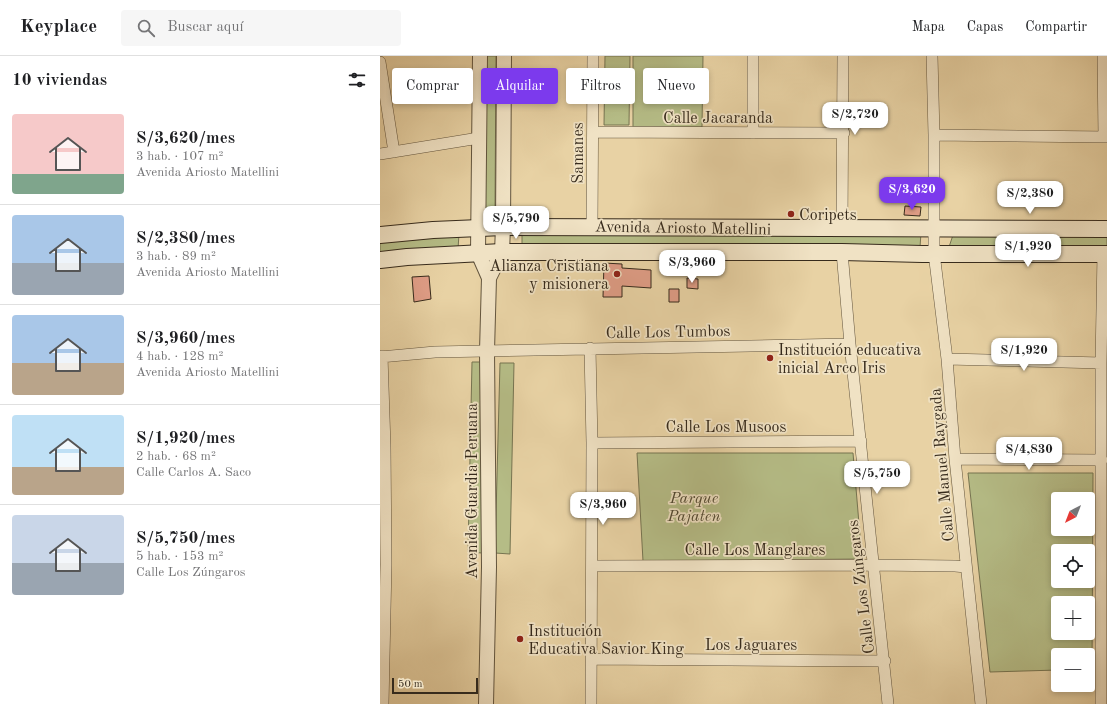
<!DOCTYPE html>
<html lang="es">
<meta charset="utf-8">
<style>
:root{--surface:#fff;--page:#f6f6f6;--text:#202124;--muted:#757577;--line:#e0e0e0;--accent:#7c3aed}
body{margin:0;font-family:"Old Standard TT",serif;background:var(--page);color:var(--text);height:100vh;display:flex;flex-direction:column;font-size:15px;white-space:nowrap}
*{box-sizing:border-box;margin:0}
p{font-size:13px;color:var(--muted)}
.icon{flex:none;width:22px;height:22px;fill:none;stroke:currentColor;stroke-width:2;stroke-linecap:round;stroke-linejoin:round}
.map{position:relative;flex:1;overflow:hidden}
.sheet{display:flex;flex-direction:column;background:var(--surface);width:380px}
.sheet>*{flex:none}
.banner{position:absolute;left:12px;top:12px;width:380px;height:36px;display:flex;gap:8px}
.needle{width:26px;rotate:222deg}
.buttons{position:absolute;left:671px;top:436px;display:grid;gap:8px}
.buttons a{display:grid;place-items:center;width:44px;height:44px;border-radius:4px;background:var(--surface);box-shadow:0 2px 6px #0003;font-size:20px}
.scale{position:absolute;left:12px;bottom:10px;width:86px;box-sizing:border-box;padding-left:4px;border:2px solid #372b1c;border-top:0;font-size:11px;line-height:14px;white-space:nowrap;color:#372b1c;-webkit-text-stroke:3px #f0e2c4;paint-order:stroke}
.price{position:absolute;translate:-50% -34px;padding:0 9px;border-radius:8px;background:#fff;color:#222;font-size:13px;line-height:26px;filter:drop-shadow(0 1px 2px #0008)}
.price::after{content:'';position:absolute;left:50%;top:24px;width:12px;height:9px;margin-left:-6px;background:inherit;clip-path:polygon(0 0,100% 0,50% 100%)}
.price.on{background:var(--accent);color:#fff}
ul{padding:0;list-style:none}
li{display:flex;align-items:center;gap:12px;height:100px;padding:0 12px}
li+li{border-top:1px solid var(--line)}
li span{display:grid;place-items:center;flex:none;width:112px;height:80px;border-radius:4px;color:#555}
li>.icon{margin-inline-start:auto}
span .icon{width:48px;height:48px;fill:#fffc;stroke-width:1}
li b{font-size:17px}
h2{display:flex;justify-content:space-between;align-items:center;height:48px;padding:0 12px;font-size:17px}
.pill{padding:0 14px;border-radius:4px;background:var(--surface);box-shadow:0 2px 6px #0003;font-size:14px;line-height:36px}
.pill.on{background:var(--accent);color:#fff}
header{display:flex;align-items:center;gap:24px;box-sizing:border-box;height:56px;padding:0 20px;background:var(--surface);border-bottom:1px solid var(--line)}
header strong{font-size:19px}
nav{display:flex;gap:22px;margin-inline-start:auto;font-size:14px}
.search{width:280px;height:36px;background:var(--page);display:flex;align-items:center;gap:10px;box-sizing:border-box;padding:0 14px;border-radius:4px;color:var(--muted);font-size:15px}
main{display:flex;flex:1;min-height:0}
.map>svg:first-child{display:block}
.green{fill:#b5bc86;stroke:#767451;fill-rule:evenodd}
.building{fill:#df9d86;stroke:#372b1c}
.lines{fill:none;stroke-linecap:round;stroke-linejoin:round}
.minor-casing{stroke:#63553e;stroke-width:12}
.tertiary-casing{stroke:#63553e;stroke-width:16}
.secondary-casing{stroke:#372b1c;stroke-width:18}
.minor{stroke:#f0e2c4;stroke-width:11}
.tertiary{stroke:#f0e2c4;stroke-width:14}
.secondary{stroke:#f0e2c4;stroke-width:16}
.poi-dot{fill:#8f2418;stroke:#f0e2c4;stroke-width:1.5}
.labels{text-anchor:middle;stroke-width:3.5;stroke-linejoin:round;paint-order:stroke}
.street-label{font-size:16px;fill:#372b1c;stroke:#f0e2c4}
.poi-label{font-size:16px;fill:#372b1c;stroke:#f0e2c4;text-anchor:start}
.park-label{font-size:16px;font-style:italic;fill:#504831;stroke:#f0e2c4}
</style>
<header>
<strong>Keyplace</strong>
<div class="search"><svg class="icon" aria-label="search" viewBox="0 0 24 24"><circle cx="10" cy="10" r="6"/><path d="M15 15l6 6"/></svg>Buscar aquí</div>
<nav><a>Mapa</a><a>Capas</a><a>Compartir</a></nav>
</header>
<main>
<section class="sheet">
<h2>10 viviendas<svg class="icon" aria-label="filters" viewBox="0 0 24 24"><path d="M4 7h16M4 17h16"/><circle cx="9" cy="7" r="2"/><circle cx="15" cy="17" r="2"/></svg></h2>
<ul>
<li><span style="background:linear-gradient(#f6c9c9 75%,#7fa58c 0)"><svg class="icon" aria-label="home" viewBox="0 0 24 24"><path d="M3 11l9-7 9 7M6 9v11h12V9"/></svg></span><div><b>S/3,620/mes</b><p>3 hab. · 107 m²</p><p>Avenida Ariosto Matellini</p></div></li>
<li><span style="background:linear-gradient(#a9c7e8 60%,#9aa5b1 0)"><svg class="icon" aria-label="home" viewBox="0 0 24 24"><path d="M3 11l9-7 9 7M6 9v11h12V9"/></svg></span><div><b>S/2,380/mes</b><p>3 hab. · 89 m²</p><p>Avenida Ariosto Matellini</p></div></li>
<li><span style="background:linear-gradient(#a9c7e8 60%,#b9a48a 0)"><svg class="icon" aria-label="home" viewBox="0 0 24 24"><path d="M3 11l9-7 9 7M6 9v11h12V9"/></svg></span><div><b>S/3,960/mes</b><p>4 hab. · 128 m²</p><p>Avenida Ariosto Matellini</p></div></li>
<li><span style="background:linear-gradient(#bfe0f5 65%,#b9a48a 0)"><svg class="icon" aria-label="home" viewBox="0 0 24 24"><path d="M3 11l9-7 9 7M6 9v11h12V9"/></svg></span><div><b>S/1,920/mes</b><p>2 hab. · 68 m²</p><p>Calle Carlos A. Saco</p></div></li>
<li><span style="background:linear-gradient(#c9d6e8 60%,#9aa5b1 0)"><svg class="icon" aria-label="home" viewBox="0 0 24 24"><path d="M3 11l9-7 9 7M6 9v11h12V9"/></svg></span><div><b>S/5,750/mes</b><p>5 hab. · 153 m²</p><p>Calle Los Zúngaros</p></div></li>
</ul>
</section>
<div class="map">
<svg width="727" height="648" viewBox="0 0 727 648">
<rect width="100%" height="100%" fill="#e8d2a4"/>
<filter id="stains"><feTurbulence type="fractalNoise" baseFrequency=".005" numOctaves="4"/><feColorMatrix values="0 0 0 0 .2 0 0 0 0 .09 0 0 0 0 .02 0 0 0 .5 -.17"/></filter>
<radialGradient id="worn" r=".72"><stop offset=".6" stop-color="#630" stop-opacity="0"/><stop offset="1" stop-color="#630" stop-opacity=".3"/></radialGradient>
<!-- green -->
<path class="green" d="M106,0H116L115,154H103Z
M225,0H250L249,69H224Z
M253,0H323L322,71H253Z
M142,177H541L540,191H142Z
M79,178L78,193L0,199V184Z
M573,179H727V193L569,191Z
M92,306H106L102,497L88,496Z
M120,307H134L130,498L115,497Z
M257,397H473L482,503L263,505Z
M588,417H713L712,612H708V599H678V614L610,616ZM678,443H708V473H678ZM678,495H708V525H678ZM678,547H708V577H678Z"/>
<!-- building -->
<path class="building" d="M525,150L541,151L540,160L524,159Z
M224,207L242,208V212L271,214V232L242,230V241H223Z
M49,220L51,243L34,246L32,221Z
M307,222L318,223V233L307,232Z
M289,233H299V246H289Z"/>
<g class="lines">
<defs>
<path id="minor" d="M373,0V77
M552,0L554,79V197L567,303L575,403L601,648
M723,0L724,81
M0,6L14,96
M213,76L464,77
M554,79L727,81
M0,98L99,82
M212,171L213,0
M462,173L463,0
M462,196L470,288L508,648
M210,292L212,387L211,648
M2,300L5,391L6,508L3,648
M0,301L55,296L470,288
M567,303L721,307
M212,387L481,385
M575,403L722,404
M212,510L493,509L575,510L586,511
M212,603L505,605
M721,648V307L723,198"/>
<path id="tertiary" d="M100,0L98,197L109,222L107,295L109,511L106,648
M109,222L122,196L123,171L124,0"/>
<path id="secondary" d="M0,179L53,174L123,171L727,173
M0,204L27,201L122,196H462L542,198H727"/>
</defs>
<!-- minor casing -->
<use href="#minor" class="minor-casing"/>
<!-- tertiary casing -->
<use href="#tertiary" class="tertiary-casing"/>
<!-- secondary casing -->
<use href="#secondary" class="secondary-casing"/>
<!-- minor -->
<use href="#minor" class="minor"/>
<!-- tertiary -->
<use href="#tertiary" class="tertiary"/>
<!-- secondary -->
<use href="#secondary" class="secondary"/>
</g>
<!-- markers -->
<g class="poi-dot">
<circle cx="411" cy="158" r="4"/>
<circle cx="237" cy="218" r="4"/>
<circle cx="390" cy="302" r="4"/>
<circle cx="140" cy="583" r="4"/>
</g>
<g class="labels">
<!-- street labels -->
<g class="street-label">
<text x="338" y="67">Calle Jacaranda</text>
<text transform="translate(197 97) rotate(-90)" y="6">Samanes</text>
<text transform="translate(303 171) rotate(1)" y="6">Avenida Ariosto Matellini</text>
<text transform="translate(288 275) rotate(-1)" y="6">Calle Los Tumbos</text>
<text x="346" y="376">Calle Los Musoos</text>
<text transform="translate(561 409) rotate(-95)" y="6">Calle Manuel Raygada</text>
<text transform="translate(91 435) rotate(-90)" y="6">Avenida Guardia Peruana</text>
<text x="375" y="499">Calle Los Manglares</text>
<text transform="translate(480 531) rotate(-97)" y="6">Calle Los Zúngaros</text>
<text x="371" y="594">Los Jaguares</text>
</g>
<!-- poi labels -->
<g class="poi-label">
<text x="419" y="164">Coripets</text>
<text x="229" y="215" text-anchor="end">Alianza Cristiana<tspan x="229" dy="18">y misionera</tspan></text>
<text x="398" y="299">Institución educativa<tspan x="398" dy="18">inicial Arco Iris</tspan></text>
<text x="148" y="580">Institución<tspan x="148" dy="18">Educativa Savior King</tspan></text>
</g>
<!-- park labels -->
<g class="park-label">
<text x="314" y="447">Parque<tspan x="314" dy="18">Pajaten</tspan></text>
</g>
</g>
<rect width="100%" height="100%" filter="url(#stains)"/>
<rect width="100%" height="100%" fill="url(#worn)"/>
</svg>
<div class="buttons">
<a><svg class="needle" viewBox="-14 -14 28 28"><path d="M0-13l5 13h-10z" fill="#e53935"/><path d="M0 13l5-13h-10z" fill="#757577"/></svg></a>
<a><svg class="icon" aria-label="locate" viewBox="0 0 24 24"><circle cx="12" cy="12" r="6"/><path d="M12 2v4M12 18v4M2 12h4M18 12h4"/></svg></a>
<a>+</a>
<a>−</a>
</div>
<div class="scale">50 m</div>
<b class="price" style="left:475px;top:80px">S/2,720</b>
<b class="price on" style="left:532px;top:155px">S/3,620</b>
<b class="price" style="left:650px;top:159px">S/2,380</b>
<b class="price" style="left:136px;top:184px">S/5,790</b>
<b class="price" style="left:648px;top:212px">S/1,920</b>
<b class="price" style="left:312px;top:228px">S/3,960</b>
<b class="price" style="left:644px;top:316px">S/1,920</b>
<b class="price" style="left:649px;top:415px">S/4,830</b>
<b class="price" style="left:497px;top:439px">S/5,750</b>
<b class="price" style="left:223px;top:470px">S/3,960</b>
<div class="banner">
<a class="pill">Comprar</a>
<a class="pill on">Alquilar</a>
<a class="pill">Filtros</a>
<a class="pill">Nuevo</a>
</div>
</div>
</main>
